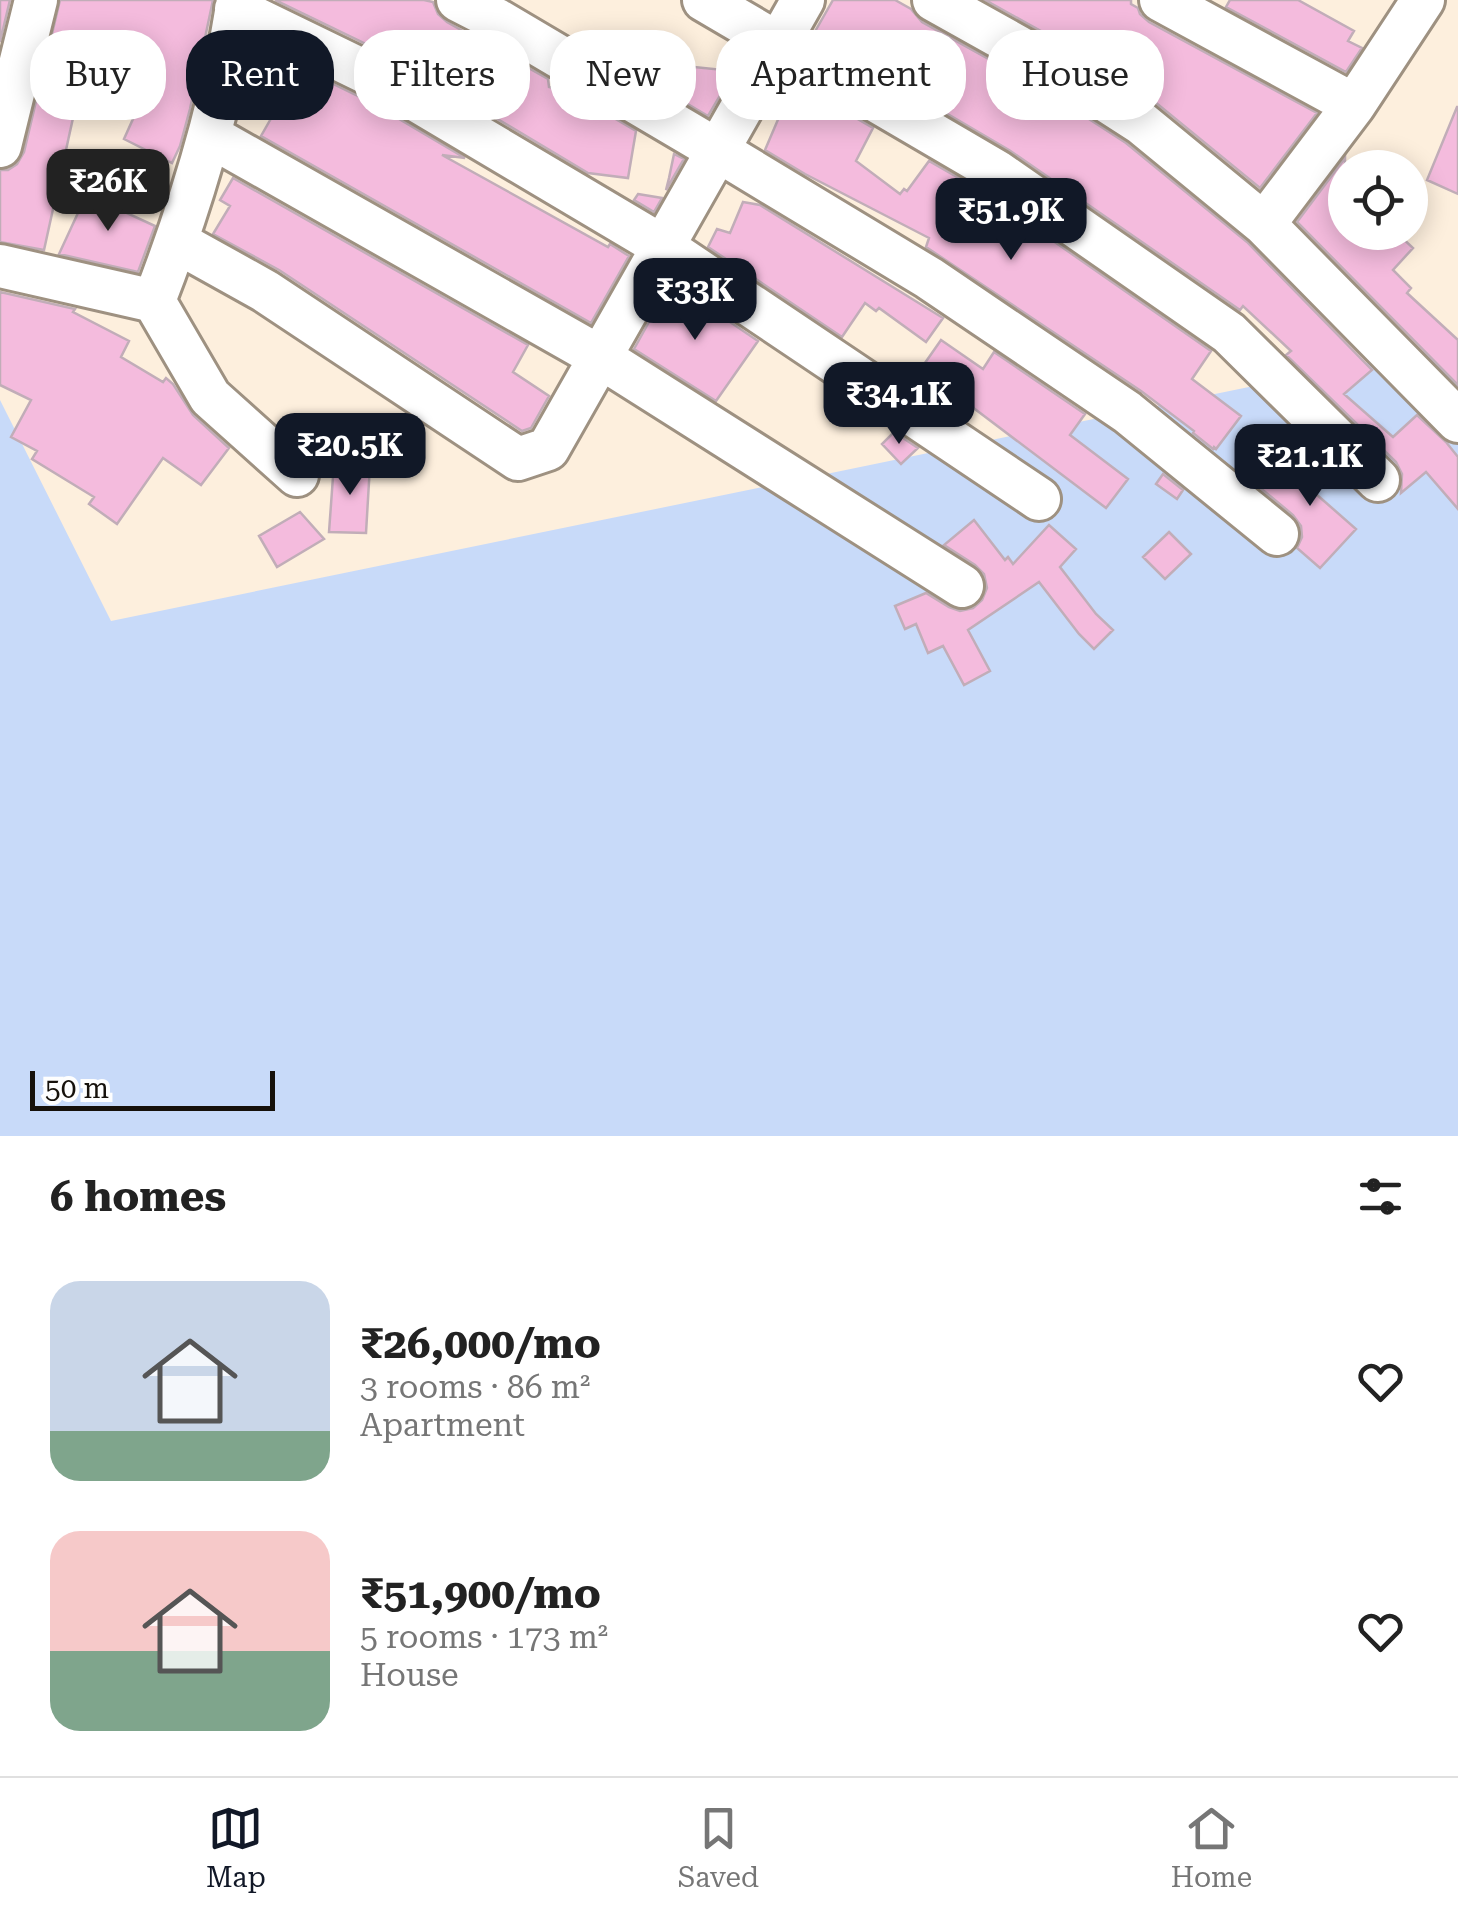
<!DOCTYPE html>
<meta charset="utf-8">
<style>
:root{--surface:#fff;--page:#f2f2f2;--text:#222;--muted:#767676;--line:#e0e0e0;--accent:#111827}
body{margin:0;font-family:"Roboto Serif",serif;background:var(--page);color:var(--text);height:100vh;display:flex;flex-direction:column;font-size:38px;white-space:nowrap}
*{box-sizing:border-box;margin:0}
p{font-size:32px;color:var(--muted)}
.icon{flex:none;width:55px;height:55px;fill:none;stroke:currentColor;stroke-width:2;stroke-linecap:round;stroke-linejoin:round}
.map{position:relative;height:1136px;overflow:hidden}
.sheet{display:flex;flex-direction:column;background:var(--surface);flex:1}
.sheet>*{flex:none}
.hud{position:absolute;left:30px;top:30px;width:1400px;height:90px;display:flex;gap:20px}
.controls{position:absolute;left:1328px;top:150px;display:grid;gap:20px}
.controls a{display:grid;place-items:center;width:100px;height:100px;border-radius:50%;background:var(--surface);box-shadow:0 5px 25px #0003;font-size:50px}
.scale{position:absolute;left:30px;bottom:25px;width:245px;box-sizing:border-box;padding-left:10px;border:5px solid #16110b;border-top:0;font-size:28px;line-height:35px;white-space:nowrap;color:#16110b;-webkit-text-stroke:8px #fefefe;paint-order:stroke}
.price{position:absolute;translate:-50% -85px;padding:0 22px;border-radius:20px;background:var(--accent);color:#fff;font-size:32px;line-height:65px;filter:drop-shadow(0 2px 5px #0008)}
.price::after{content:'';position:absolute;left:50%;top:60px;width:30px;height:22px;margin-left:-15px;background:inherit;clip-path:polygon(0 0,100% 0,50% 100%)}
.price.current{background:#222;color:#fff}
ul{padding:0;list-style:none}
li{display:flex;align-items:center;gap:30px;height:250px;padding:0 50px}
li span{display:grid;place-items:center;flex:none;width:280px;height:200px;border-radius:30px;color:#555}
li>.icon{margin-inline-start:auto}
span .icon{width:120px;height:120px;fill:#fffc;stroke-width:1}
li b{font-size:42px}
h2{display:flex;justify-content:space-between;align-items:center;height:120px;padding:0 50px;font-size:42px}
.pill{padding:0 35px;border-radius:40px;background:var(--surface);box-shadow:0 5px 25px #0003;font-size:35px;line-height:90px}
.pill.current{background:var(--accent);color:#fff}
.menu{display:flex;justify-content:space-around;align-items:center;height:140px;border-top:2px solid var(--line);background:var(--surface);font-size:28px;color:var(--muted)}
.menu a{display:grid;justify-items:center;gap:5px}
.menu .current{color:var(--accent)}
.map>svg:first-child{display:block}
.water{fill:#c8daf9}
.building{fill:#f4bbdd;stroke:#c1adb8;stroke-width:2.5}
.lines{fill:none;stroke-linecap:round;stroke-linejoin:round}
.minor-casing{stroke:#9e9181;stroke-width:48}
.minor{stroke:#fff;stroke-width:42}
</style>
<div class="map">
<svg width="1458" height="1136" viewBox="0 0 1458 1136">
<rect width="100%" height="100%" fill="#fdefdd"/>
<!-- water -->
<path class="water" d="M1458,344V1136H0V400L111,621Z"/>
<!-- building -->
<path class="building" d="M0,0H10L0,42Z
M60,0H213L190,109L180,146L172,163L124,139L146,90L154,57L95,45L90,70L84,68L44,250L0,242V170H8L17,164L24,152Z
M275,0H424L433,2L438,14L447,22L548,79L549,87L568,91L636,131L628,178L588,173L397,59Z
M833,0H895L911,9L922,22L1041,88L1126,143L1247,242L1372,370L1344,394L1393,437L1417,415L1446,442L1458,457V509L1426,472L1401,493L1402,474L1396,462L1286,355L1291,351L1243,306L1240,310L1009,150L813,35Z
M985,0H1131V4L1138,8L1140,14L1149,22L1317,113L1260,188L1155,102L1066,45Z
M1230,0H1298L1354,31L1348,41L1362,48L1346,72L1226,7Z
M278,57L372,103L465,158L442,155L608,247L610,244L629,256L591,323L261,136L277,108L254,101Z
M694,67L724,70L721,94L708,116L686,103Z
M794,82L873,128L856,161L900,194L904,189L907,191L929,161L983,192L1211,351L1192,379L1241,416L1216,449L1214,447L1213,449L1193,433L1194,431L1141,391L926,247L929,238L805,174L765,150Z
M1457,107H1458V194L1427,180Z
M674,154L684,159L666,190L669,178Z
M1345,158V232H1396L1413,248L1393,270L1411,288L1407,293L1458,340V385L1297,222Z
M233,178L528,345L513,372L549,396L531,428L522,431L279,270L213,234L230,206L220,200Z
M90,187L123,204L120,210L155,226L138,272L59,254Z
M638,194L662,198L654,212L634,200Z
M743,202L760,205L943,318L926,342L879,308L876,311L865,303L842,337L708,247L717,229L730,233Z
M671,282L758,341L716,401L634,349Z
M0,292L75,309L73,312L129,341L121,357L163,382L166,378L173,384L193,415L229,448L201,485L163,458L117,524L89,504L94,497L32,459L37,451L11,437L31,400L0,385Z
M941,340L983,369L994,352L1085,414L1070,435L1128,479L1106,508L955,394L945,406L911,383Z
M894,432L918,448L901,464L882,444Z
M1316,454L1334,472L1316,494L1356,529L1320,568L1297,548L1302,537L1301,526L1293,515L1258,486L1275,465L1295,479Z
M334,463L370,465L366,533L329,532Z
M1163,474L1183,490L1177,499L1156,484Z
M300,512L324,539L277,567L259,536Z
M974,520L1005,560L1008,557L1013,564L1049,525L1076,549L1060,567L1096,614L1113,630L1094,649L1079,634L1039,582L968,630L990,671L964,685L943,646L928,653L916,624L905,629L895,606L926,593L949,607L960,611L973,608L982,600L987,588L984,574L975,565L944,545Z
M1169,532L1191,554L1165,579L1143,557Z"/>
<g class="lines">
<defs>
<path id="minor" d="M458,0L497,20L717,150L929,278L1127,412L1277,534
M704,0L996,171L1229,333L1378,480
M934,0L1054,67L1141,123L1264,224L1458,421
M1161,0L1354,105L1264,224
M236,9L384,81L662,246L1039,499
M1354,105L1423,0
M210,136L600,357L962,586
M0,146L36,0
M177,242L265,291L518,459L548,449L803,0
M0,266L154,301L210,397L297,475
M154,301C192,203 222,104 238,0"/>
</defs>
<!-- minor casing -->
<use href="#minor" class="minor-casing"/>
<!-- minor -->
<use href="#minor" class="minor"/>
</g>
</svg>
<div class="controls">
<a><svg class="icon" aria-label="locate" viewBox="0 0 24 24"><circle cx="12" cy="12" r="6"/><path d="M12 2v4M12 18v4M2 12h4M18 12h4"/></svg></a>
</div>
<div class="scale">50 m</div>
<b class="price current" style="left:108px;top:234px">₹26K</b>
<b class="price" style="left:1011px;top:263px">₹51.9K</b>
<b class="price" style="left:695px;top:343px">₹33K</b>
<b class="price" style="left:899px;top:447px">₹34.1K</b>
<b class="price" style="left:350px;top:498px">₹20.5K</b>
<b class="price" style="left:1310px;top:509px">₹21.1K</b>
<div class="hud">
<a class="pill">Buy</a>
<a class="pill current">Rent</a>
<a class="pill">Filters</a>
<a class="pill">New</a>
<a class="pill">Apartment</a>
<a class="pill">House</a>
</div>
</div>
<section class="sheet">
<h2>6 homes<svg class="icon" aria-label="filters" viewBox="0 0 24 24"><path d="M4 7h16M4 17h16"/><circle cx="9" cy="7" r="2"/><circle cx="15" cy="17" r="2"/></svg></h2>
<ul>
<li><span style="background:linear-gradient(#c9d6e8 75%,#7fa58c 0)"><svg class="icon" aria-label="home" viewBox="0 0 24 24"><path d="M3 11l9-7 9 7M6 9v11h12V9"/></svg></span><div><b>₹26,000/mo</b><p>3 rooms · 86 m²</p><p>Apartment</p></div><svg class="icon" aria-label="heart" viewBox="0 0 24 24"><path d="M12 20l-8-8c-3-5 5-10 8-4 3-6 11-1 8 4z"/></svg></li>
<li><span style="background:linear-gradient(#f6c9c9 60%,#7fa58c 0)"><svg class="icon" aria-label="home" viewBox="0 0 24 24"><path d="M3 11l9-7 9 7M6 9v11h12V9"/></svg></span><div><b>₹51,900/mo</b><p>5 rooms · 173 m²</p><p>House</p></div><svg class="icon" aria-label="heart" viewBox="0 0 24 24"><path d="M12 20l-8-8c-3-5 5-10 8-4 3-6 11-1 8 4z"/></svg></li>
</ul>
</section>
<nav class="menu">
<a class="current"><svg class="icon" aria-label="map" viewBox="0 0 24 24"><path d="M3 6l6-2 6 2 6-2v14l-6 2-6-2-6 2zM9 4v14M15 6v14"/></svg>Map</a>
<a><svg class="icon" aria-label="saved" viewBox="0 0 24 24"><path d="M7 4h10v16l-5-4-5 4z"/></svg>Saved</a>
<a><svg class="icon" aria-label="home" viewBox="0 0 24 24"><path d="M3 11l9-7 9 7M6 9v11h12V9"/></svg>Home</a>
</nav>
